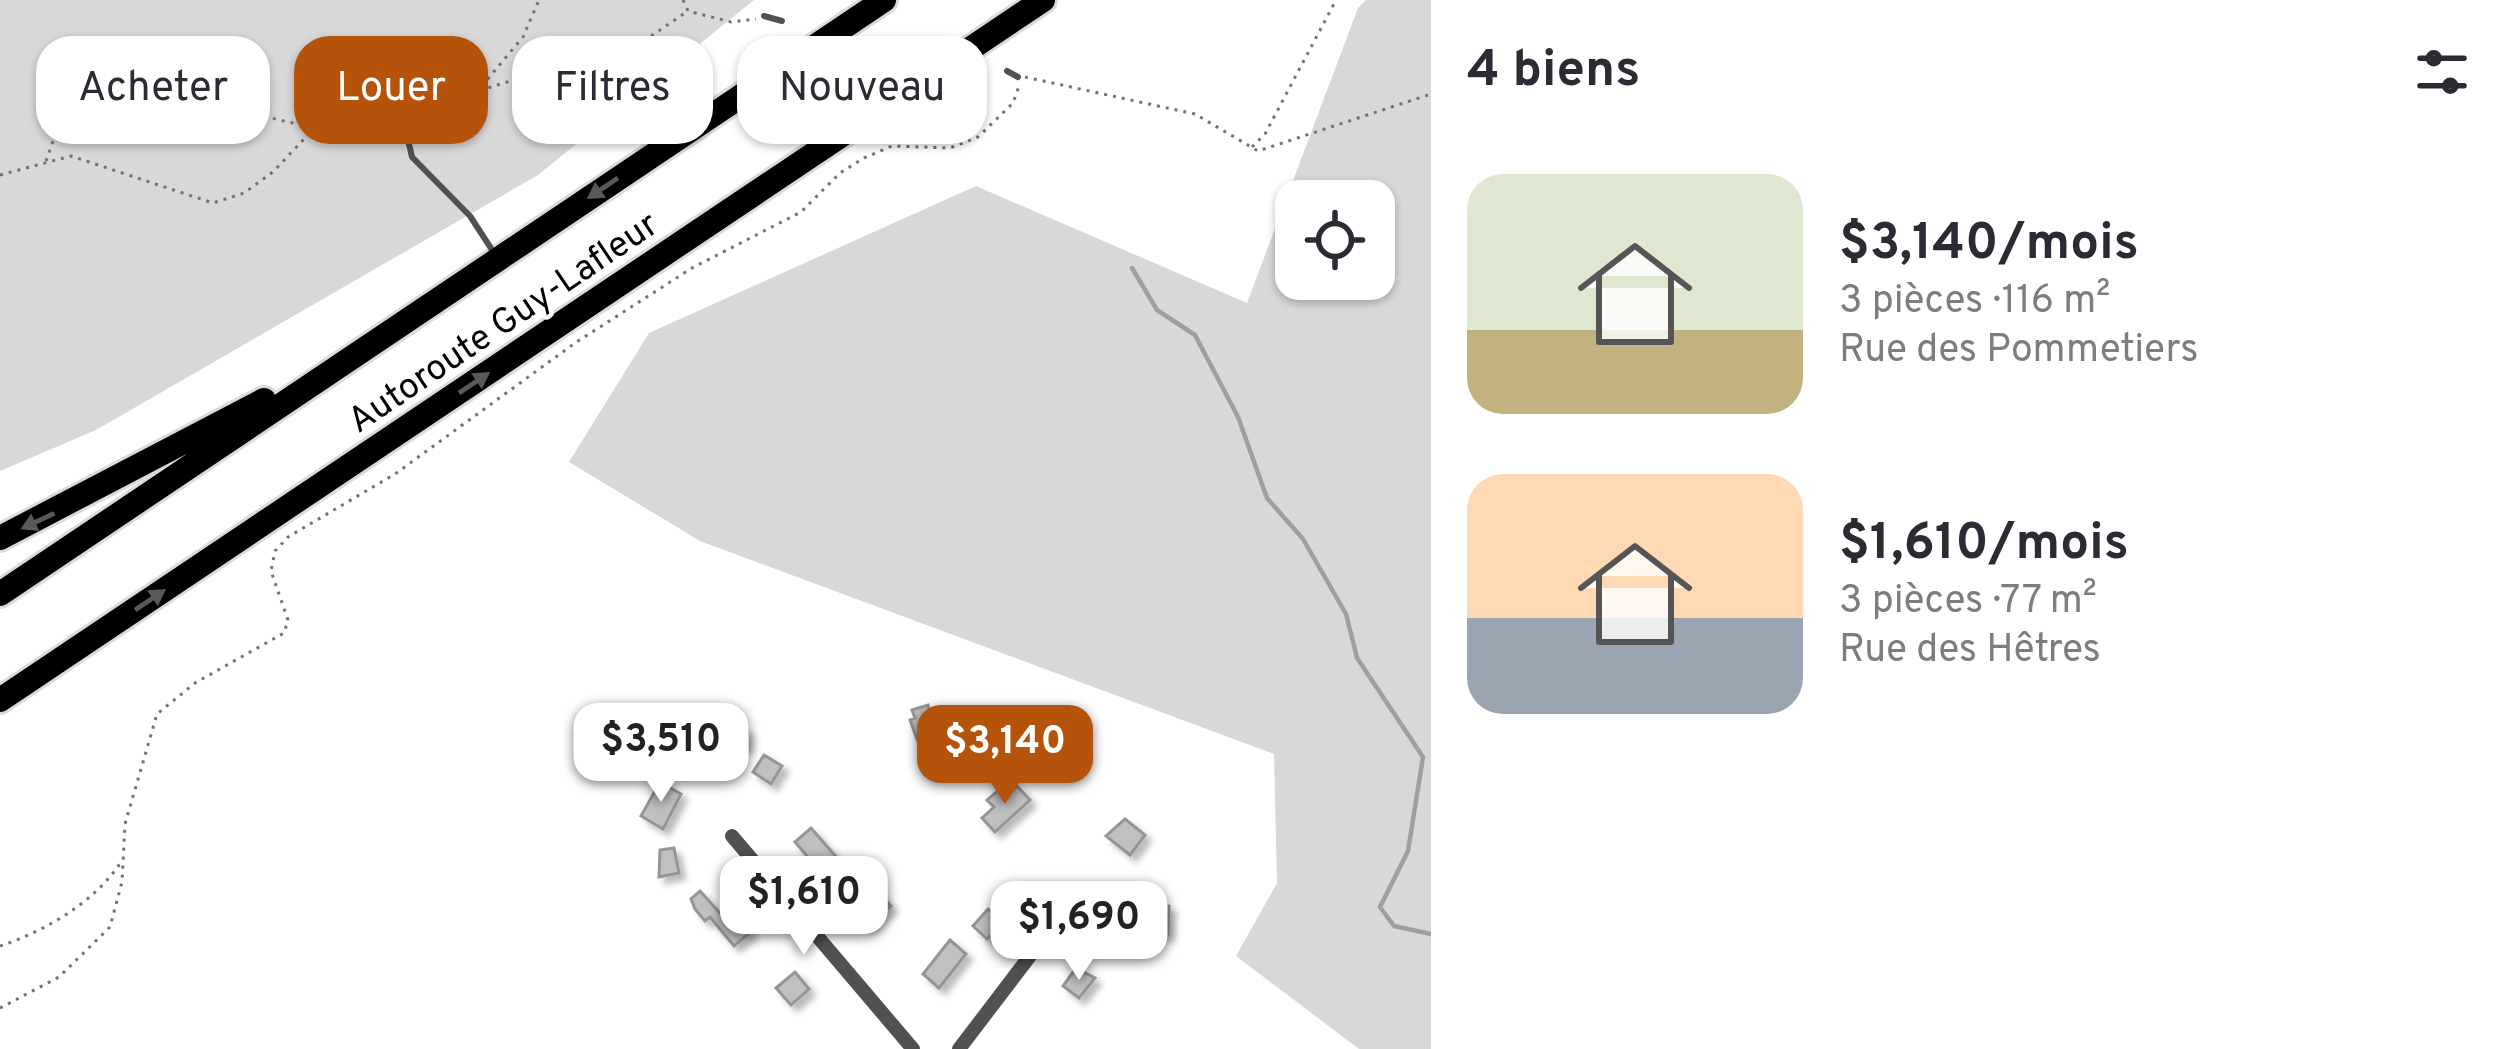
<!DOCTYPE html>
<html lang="fr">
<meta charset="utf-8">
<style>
:root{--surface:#fff;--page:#f7f7f7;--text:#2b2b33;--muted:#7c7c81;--accent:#b45309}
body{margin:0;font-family:Overpass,sans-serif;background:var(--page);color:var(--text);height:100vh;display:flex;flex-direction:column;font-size:45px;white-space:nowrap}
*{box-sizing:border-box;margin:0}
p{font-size:39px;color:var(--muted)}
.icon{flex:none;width:66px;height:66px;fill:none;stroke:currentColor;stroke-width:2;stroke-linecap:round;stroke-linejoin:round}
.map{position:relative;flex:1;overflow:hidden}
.panel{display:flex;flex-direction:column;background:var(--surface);width:1080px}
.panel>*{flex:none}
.hud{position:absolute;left:36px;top:36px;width:1140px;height:108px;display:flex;gap:24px}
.tools{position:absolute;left:1275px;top:180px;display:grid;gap:24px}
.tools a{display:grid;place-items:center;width:120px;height:120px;border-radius:24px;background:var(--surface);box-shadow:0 3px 9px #0004;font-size:60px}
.price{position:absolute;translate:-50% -102px;padding:0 27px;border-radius:24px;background:#fff;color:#222;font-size:39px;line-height:78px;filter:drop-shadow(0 3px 6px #0008)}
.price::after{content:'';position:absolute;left:50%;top:72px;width:36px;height:27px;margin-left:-18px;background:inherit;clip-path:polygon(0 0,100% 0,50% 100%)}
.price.current{background:var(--accent);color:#fff}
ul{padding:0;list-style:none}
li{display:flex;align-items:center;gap:36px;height:300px;padding:0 36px}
li span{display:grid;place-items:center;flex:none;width:336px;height:240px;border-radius:36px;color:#555}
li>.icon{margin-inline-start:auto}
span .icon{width:144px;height:144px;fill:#fffc;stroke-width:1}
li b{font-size:51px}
h2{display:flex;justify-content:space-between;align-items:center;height:144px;padding:0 36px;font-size:51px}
.pill{padding:0 42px;border-radius:36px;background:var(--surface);box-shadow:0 3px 9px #0004;font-size:42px;line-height:108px}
.pill.current{background:var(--accent);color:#fff}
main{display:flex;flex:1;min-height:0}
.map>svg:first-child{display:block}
.green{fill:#d8d8d8;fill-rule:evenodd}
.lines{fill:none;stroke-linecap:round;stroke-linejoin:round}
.stream{stroke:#9f9f9f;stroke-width:4.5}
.building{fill:#c0c0c0;stroke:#959595;stroke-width:3;filter:url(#shadow)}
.motorway-casing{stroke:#dbdbdb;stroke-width:30}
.path{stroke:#737373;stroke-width:3;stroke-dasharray:3 6;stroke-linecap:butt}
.service{stroke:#515151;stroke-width:6}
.minor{stroke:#515151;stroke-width:14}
.motorway{stroke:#000;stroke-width:24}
.oneway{fill:#595959}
.labels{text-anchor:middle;stroke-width:9;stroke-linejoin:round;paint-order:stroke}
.street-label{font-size:36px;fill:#000;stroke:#fff}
</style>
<main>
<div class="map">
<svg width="1431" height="1049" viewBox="0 0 1431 1049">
<defs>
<filter id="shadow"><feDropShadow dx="6" dy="6" stdDeviation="3" flood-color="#0004"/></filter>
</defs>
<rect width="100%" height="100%" fill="#fff"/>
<!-- green -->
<path class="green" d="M0,0H754L538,175L96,430L0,471Z
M1366,0H1431V1049H1359L1236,956L1277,883L1274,754L700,541L569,462L649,333L976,186L1247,303L1358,8ZM1296,201H1374V279H1296Z"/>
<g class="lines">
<!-- stream -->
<path class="stream" d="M1132,268L1157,310L1195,335L1238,417L1267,498L1303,539L1346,614L1357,658L1423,757L1408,851L1380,907L1394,926L1431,934"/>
</g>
<!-- building -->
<path class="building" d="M928,705L930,711L936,709L948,740L921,750L910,720L915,718L912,710Z
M711,721H733V729H747V746L727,748V760L710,759Z
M764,755L782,766L771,784L753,772Z
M660,782L681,794L663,829L641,816Z
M1017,786L1030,800L995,832L982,818L994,807L987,800L1000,789L1006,796Z
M1125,819L1145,835L1130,855L1106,836Z
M811,828L852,875L836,890L795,842Z
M674,848L679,873L659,877L660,850Z
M875,888L891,906L867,927L852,909Z
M700,891L727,921L736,914L751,932L734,946L710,917L705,921L695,909L691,899Z
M1136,902L1169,906L1168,935L1138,934Z
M988,909L1003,922L987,939L973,926Z
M950,940L966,954L939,988L923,974Z
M1076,968L1095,978L1079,998L1063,986Z
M795,972L809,989L791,1005L776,988Z"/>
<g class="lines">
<defs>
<path id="motorway" d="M0,538L264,400
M0,594L884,0
M0,700L1043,0"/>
</defs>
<!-- motorway casing -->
<use href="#motorway" class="motorway-casing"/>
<!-- path -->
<path class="path" d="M683,0L688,11L731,22L756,19
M1025,77L1195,114L1258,151L1431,94
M476,93L523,37L539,0
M411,112L648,38L688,11
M1252,147L1265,134L1336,0
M46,161L61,119L95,105L154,101L224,107L297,124L389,115
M0,175L71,156L213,203L244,193L273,172L317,125
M0,946C46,931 97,901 123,859
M0,1008L59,977L110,927L122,882L125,824L157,714L195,683L284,633L288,620L271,571L275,551L288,537L395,474L575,343L692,268L801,212L840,173L864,158L892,146L950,148L978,137L1013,103L1019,86"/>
<!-- service -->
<path class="service" d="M764,16L782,21
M874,43L910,49
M1007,71L1018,77
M402,114L412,157L470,216L496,256"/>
<!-- minor -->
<path class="minor" d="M732,836L913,1049
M959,1049L1081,889"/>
<!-- motorway -->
<use href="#motorway" class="motorway"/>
</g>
<!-- one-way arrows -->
<defs><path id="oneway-solid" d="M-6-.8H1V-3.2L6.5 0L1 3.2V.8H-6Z" transform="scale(3)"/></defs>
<g class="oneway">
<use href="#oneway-solid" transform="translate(603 188) rotate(146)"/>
<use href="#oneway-solid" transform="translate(474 383) rotate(-34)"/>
<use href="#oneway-solid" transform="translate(38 521) rotate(155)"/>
<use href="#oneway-solid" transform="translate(150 600) rotate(-34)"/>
</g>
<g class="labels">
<!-- street labels -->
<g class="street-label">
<text transform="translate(502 321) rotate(-34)" y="13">Autoroute Guy-Lafleur</text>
</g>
</g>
</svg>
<div class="tools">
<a><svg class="icon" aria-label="locate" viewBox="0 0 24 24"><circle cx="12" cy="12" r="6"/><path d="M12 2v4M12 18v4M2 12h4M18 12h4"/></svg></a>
</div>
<b class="price" style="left:661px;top:805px">$3,510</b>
<b class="price current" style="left:1005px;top:807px">$3,140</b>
<b class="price" style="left:804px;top:958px">$1,610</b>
<b class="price" style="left:1079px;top:983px">$1,690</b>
<div class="hud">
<a class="pill">Acheter</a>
<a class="pill current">Louer</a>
<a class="pill">Filtres</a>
<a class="pill">Nouveau</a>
</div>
</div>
<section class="panel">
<h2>4 biens<svg class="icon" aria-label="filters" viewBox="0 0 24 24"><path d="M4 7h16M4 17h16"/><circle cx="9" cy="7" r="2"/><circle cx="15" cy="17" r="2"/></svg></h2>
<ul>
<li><span style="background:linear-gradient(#dfe7d0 65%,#c2b280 0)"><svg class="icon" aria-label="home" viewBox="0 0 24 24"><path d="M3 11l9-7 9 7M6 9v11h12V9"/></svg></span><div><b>$3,140/mois</b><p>3 pièces · 116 m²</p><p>Rue des Pommetiers</p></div></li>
<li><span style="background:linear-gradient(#ffd9b3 60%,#9aa5b1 0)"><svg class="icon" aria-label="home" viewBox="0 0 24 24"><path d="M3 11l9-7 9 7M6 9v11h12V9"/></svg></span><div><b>$1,610/mois</b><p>3 pièces · 77 m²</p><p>Rue des Hêtres</p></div></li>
</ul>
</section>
</main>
